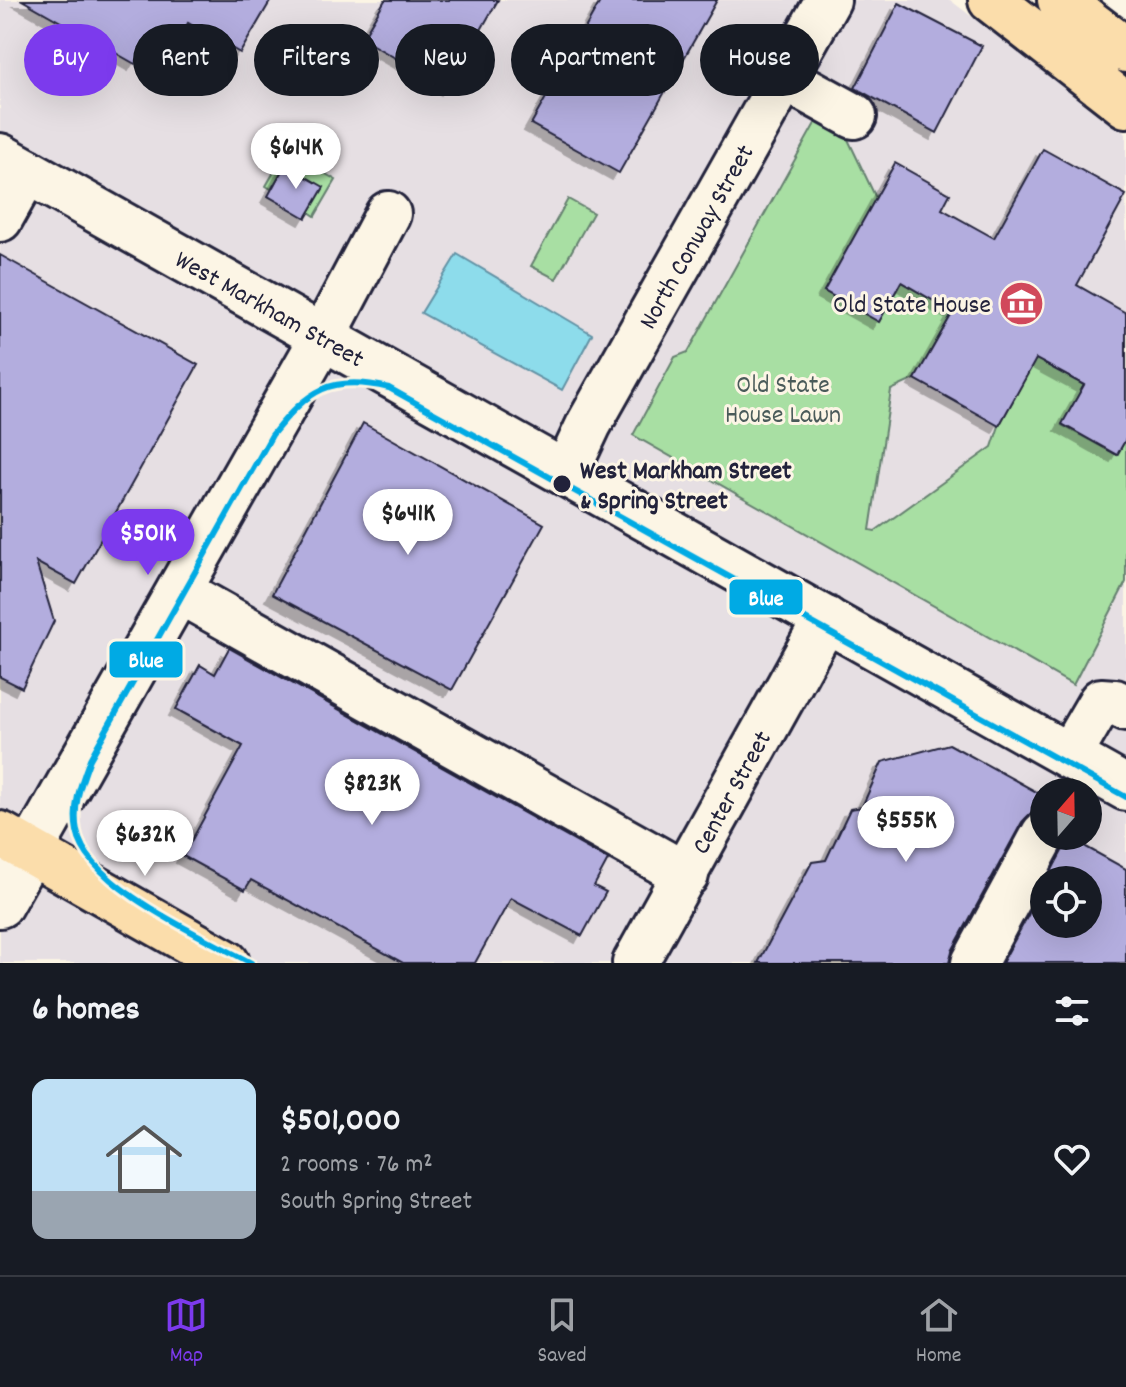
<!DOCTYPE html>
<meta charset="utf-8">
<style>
:root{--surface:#171b24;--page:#20242c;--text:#f1f3f6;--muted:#9ea1a6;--line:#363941;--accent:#7c3aed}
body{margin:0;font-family:Dekko,sans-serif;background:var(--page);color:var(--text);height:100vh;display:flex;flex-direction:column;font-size:30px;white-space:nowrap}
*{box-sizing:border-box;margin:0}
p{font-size:26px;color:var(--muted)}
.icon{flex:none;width:44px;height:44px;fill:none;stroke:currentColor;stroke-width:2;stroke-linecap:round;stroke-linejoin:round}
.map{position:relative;height:963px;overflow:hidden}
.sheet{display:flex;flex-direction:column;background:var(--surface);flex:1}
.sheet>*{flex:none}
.guide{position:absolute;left:24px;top:24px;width:1078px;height:72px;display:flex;gap:16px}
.needle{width:52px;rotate:20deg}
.tools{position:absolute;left:1030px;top:778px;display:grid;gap:16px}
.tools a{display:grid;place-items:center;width:72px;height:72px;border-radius:50%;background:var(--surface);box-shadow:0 8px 32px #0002;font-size:40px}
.price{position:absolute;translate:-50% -68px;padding:0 18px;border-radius:28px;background:#fff;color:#222;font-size:26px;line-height:52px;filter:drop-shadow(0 2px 4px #0008)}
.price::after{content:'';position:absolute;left:50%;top:48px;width:24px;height:18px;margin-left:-12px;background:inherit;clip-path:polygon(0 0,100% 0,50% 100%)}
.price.on{background:var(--accent);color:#fff}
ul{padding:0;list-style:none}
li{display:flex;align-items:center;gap:24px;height:200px;padding:0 32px}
li span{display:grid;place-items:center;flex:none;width:224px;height:160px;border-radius:16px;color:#555}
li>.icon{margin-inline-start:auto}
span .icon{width:96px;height:96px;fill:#fffc;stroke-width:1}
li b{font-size:34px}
h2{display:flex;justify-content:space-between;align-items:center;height:96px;padding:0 32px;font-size:34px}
.pill{padding:0 28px;border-radius:36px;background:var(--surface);box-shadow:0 8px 32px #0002;font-size:28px;line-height:72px}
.pill.on{background:var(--accent);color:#fff}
.dock{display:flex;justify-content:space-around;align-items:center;height:112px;border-top:2px solid var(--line);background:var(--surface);font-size:22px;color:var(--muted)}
.dock a{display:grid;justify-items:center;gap:4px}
.dock .on{color:var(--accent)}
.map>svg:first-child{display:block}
.built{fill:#e6dfe3;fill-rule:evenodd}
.green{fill:#a8dfa3;stroke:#65806f;stroke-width:2}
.water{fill:#8ddceb;stroke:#6292a5;stroke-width:2}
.building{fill:#b3adde;stroke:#22223b;stroke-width:2;filter:url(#shadow)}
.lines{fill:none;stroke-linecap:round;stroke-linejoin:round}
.minor-casing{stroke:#22223b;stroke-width:50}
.major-casing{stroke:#22223b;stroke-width:50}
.minor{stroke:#fcf5e5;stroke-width:44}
.major{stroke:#fbddab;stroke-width:44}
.tram-1-casing{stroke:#fcf5e5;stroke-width:12}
.tram-1{stroke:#00aae4;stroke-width:6}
.stop-dot{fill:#22223b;stroke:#fcf5e5;stroke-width:3}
.labels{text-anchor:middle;stroke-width:6;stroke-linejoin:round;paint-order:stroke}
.street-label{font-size:26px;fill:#22223b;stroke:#fcf5e5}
.poi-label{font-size:26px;fill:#22223b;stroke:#fcf5e5;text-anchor:end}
.park-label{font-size:26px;fill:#4a5b5a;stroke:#fcf5e5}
.stop-label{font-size:26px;font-weight:bold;fill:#22223b;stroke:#fcf5e5;text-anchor:start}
.line-badge{stroke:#fcf5e5;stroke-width:3}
.badge-label{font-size:22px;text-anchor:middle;font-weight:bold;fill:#fff}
</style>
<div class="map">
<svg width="1126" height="963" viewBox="0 0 1126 963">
<defs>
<filter id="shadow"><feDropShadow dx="-7" dy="7" stdDeviation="0" flood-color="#0004"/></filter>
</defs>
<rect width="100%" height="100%" fill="#fcf5e5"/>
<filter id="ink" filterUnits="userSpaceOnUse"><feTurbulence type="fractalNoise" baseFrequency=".0125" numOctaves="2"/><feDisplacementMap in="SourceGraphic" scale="16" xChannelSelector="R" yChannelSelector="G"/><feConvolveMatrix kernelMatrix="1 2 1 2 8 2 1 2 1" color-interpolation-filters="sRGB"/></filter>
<g filter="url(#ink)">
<!-- built -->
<path class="built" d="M0,0H950L1126,134V963H0ZM1044,792H1088V836H1044ZM1044,880H1088V924H1044Z"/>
<!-- green -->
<path class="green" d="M818,118L845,133L876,198L824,291L879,322L901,282L953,312L915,379L891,390L870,530L875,531L992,447L999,426L1036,358L1084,385L1062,425L1117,455L1126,439V582L1073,685L633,435L675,357L688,352Z
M286,151L336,180L315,216L309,212L323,187L286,165L271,189L266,186Z
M568,199L593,213L556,279L531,266Z"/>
<!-- water -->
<path class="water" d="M457,254L592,334L562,390L421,313Z"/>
<!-- building -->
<path class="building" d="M22,0H271L240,53L188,23L165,65L142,52L135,64Z
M385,0H498L448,88L362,39Z
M601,0H717L619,173L531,124Z
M899,3L982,46L937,133L855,88Z
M1043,149L1126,195L1077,285L1126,313V439L1117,455L1062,424L1084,385L1036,359L999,426L915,379L953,312L901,282L879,322L824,291L895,163L950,194L942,209L994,238Z
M285,165L324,187L306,218L268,196Z
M0,255L198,365L76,584L36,562L54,621L22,688L0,677Z
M363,423L544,524L452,690L272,594Z
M229,648L608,860L594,886L606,892L582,936L511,898L475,963H403L251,880L245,890L183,856L243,746L176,709L200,665L215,674Z
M949,744L1044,796V809L1032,812L1022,822L952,951L949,963H758L812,862L826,860L850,809L862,807L882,762Z
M1068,837L1126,869V963H1002L1044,886V924H1088V880H1047Z"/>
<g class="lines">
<defs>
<g id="minor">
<path d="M785,78L854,116"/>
<path id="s1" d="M0,156L1126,788"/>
<path d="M0,219L27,171"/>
<path id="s2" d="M566,473L589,424L828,0"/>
<path d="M179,591L686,875"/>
<path d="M1069,756L1101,701L1115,702L1126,708"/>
<path d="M0,905L323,337L388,214"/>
<path id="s3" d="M635,963L826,619"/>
<path d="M974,963L1044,834"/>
</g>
<path id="major" d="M991,0L1126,105
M1060,0L1126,50
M0,834L227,963"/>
</defs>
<!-- minor casing -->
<use href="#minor" class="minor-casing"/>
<!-- major casing -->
<use href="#major" class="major-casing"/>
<!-- minor -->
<use href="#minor" class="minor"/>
<!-- major -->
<use href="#major" class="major"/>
<defs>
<path id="tram-1" d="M251,963C204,937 87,887 77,831C72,806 81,783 90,759L272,435C308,390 331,374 389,388L1126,797"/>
</defs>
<!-- tram-1 casing -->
<use href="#tram-1" class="tram-1-casing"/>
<!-- tram-1 -->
<use href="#tram-1" class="tram-1"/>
</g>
</g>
<!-- icons -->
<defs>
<symbol id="museum-disc" viewBox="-11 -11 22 22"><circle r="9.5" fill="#d1495b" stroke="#fcf5e5"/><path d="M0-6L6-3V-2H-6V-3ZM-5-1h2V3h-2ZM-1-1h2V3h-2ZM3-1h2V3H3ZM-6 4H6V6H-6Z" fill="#fff"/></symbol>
</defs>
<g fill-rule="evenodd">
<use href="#museum-disc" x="996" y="278" width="51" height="51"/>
</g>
<!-- markers -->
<circle class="stop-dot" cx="562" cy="484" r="10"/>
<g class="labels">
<!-- street labels -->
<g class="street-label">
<text dy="9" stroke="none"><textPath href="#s2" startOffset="270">North Conway Street</textPath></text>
<text dy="9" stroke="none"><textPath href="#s1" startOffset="310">West Markham Street</textPath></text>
<text dy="9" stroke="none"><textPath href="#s3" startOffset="196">Center Street</textPath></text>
</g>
<!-- poi labels -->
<g class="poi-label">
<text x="991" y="312">Old State House</text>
</g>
<!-- park labels -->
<g class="park-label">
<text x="783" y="392">Old State<tspan x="783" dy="30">House Lawn</tspan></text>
</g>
<!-- stop labels -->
<g class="stop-label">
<text x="580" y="478">West Markham Street<tspan x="580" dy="30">&amp; Spring Street</tspan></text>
</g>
</g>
<g class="line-badge">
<rect x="728" y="578" width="76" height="38" rx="8" fill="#00aae4"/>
<rect x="108" y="640" width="76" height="39" rx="8" fill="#00aae4"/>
</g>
<g class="badge-label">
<text x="766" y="605">Blue</text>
<text x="146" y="667">Blue</text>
</g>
</svg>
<div class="tools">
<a><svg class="needle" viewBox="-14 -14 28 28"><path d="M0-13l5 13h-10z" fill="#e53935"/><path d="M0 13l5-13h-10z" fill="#9ea1a6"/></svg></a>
<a><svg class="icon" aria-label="locate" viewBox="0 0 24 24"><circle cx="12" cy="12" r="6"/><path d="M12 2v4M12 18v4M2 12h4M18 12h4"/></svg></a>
</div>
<b class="price" style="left:296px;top:191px">$614K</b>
<b class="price" style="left:408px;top:557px">$641K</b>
<b class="price on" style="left:148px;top:577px">$501K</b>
<b class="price" style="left:372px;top:827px">$823K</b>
<b class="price" style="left:906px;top:864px">$555K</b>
<b class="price" style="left:145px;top:878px">$632K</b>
<div class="guide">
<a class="pill on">Buy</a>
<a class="pill">Rent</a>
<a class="pill">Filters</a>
<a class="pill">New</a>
<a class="pill">Apartment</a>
<a class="pill">House</a>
</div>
</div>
<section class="sheet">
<h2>6 homes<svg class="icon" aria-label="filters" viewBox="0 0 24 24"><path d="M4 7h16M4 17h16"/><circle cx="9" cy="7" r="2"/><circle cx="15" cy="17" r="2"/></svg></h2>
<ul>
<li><span style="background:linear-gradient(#bfe0f5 70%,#9aa5b1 0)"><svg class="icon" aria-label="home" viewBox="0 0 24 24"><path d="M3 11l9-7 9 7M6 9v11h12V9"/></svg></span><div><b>$501,000</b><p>2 rooms · 76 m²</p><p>South Spring Street</p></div><svg class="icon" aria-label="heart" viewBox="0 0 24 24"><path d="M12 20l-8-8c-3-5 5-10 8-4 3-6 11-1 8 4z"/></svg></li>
</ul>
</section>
<nav class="dock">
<a class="on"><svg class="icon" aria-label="map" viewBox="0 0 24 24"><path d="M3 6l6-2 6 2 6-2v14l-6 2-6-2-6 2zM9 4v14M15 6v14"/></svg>Map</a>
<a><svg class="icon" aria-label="saved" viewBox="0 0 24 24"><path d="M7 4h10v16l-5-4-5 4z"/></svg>Saved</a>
<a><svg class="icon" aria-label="home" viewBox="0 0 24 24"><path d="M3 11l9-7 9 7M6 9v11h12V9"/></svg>Home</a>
</nav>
